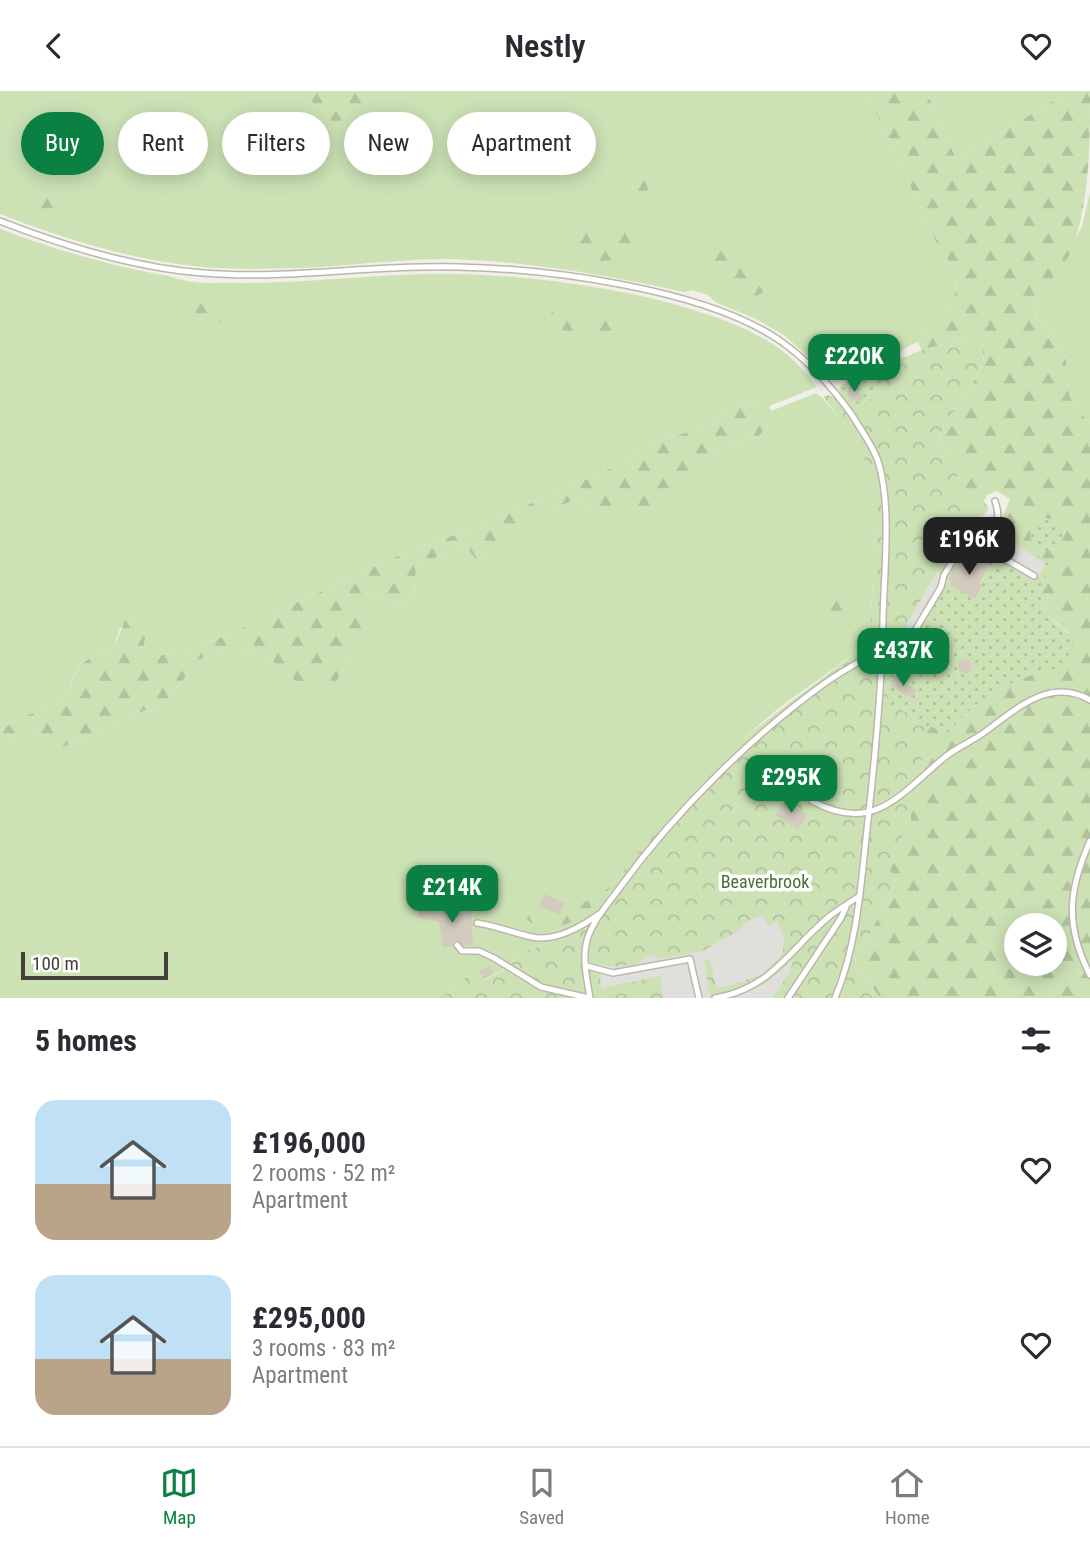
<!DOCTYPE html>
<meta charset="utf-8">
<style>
:root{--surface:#fff;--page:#f7f7f7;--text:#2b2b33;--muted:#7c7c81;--line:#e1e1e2;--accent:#0b8043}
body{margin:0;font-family:"Roboto Condensed",sans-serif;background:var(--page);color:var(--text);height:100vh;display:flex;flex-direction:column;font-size:26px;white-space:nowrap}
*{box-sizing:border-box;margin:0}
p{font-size:23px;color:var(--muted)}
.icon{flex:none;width:38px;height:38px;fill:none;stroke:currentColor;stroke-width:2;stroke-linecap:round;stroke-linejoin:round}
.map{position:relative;height:907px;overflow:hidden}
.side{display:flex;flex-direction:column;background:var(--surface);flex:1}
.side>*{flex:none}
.guide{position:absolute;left:21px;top:21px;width:700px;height:63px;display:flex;gap:14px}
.tools{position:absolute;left:1004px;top:822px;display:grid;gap:14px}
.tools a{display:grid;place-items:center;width:63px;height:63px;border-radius:50%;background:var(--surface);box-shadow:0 4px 18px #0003;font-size:35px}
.scale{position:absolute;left:21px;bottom:18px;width:147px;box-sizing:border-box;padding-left:7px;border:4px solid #444037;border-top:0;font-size:19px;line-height:24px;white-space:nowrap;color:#444037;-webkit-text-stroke:5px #fff;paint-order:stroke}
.price{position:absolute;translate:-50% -60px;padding:0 16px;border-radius:14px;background:var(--accent);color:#fff;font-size:23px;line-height:46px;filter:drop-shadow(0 2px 4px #0008)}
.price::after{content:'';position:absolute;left:50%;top:42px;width:21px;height:16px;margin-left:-10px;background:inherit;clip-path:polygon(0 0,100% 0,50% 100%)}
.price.on{background:#222;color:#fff}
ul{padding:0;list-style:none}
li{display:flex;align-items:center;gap:21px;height:175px;padding:0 35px}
li span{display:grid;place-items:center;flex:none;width:196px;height:140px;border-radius:21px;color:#555}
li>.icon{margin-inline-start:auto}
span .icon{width:84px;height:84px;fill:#fffc;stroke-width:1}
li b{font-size:30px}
h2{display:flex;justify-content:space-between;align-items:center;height:84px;padding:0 35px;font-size:30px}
.pill{padding:0 24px;border-radius:32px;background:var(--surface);box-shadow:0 4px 18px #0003;font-size:24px;line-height:63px}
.pill.on{background:var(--accent);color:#fff}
header{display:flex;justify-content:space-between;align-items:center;height:91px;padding:0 35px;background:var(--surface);font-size:32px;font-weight:600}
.tabs{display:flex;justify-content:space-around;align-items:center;height:98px;border-top:2px solid var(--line);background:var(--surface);font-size:19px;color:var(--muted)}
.tabs a{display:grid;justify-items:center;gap:4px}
.tabs .on{color:var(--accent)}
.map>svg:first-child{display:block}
.grass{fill:#cce2b5}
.forest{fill:url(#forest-firs);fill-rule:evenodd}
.park{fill:url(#park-crowns)}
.garden{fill:url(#garden-dots)}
.parking{fill:#e1dfdc}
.building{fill:#d2cbbe}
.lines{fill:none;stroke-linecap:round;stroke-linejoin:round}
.service-casing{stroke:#bcb7ab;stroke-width:8}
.service{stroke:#fff;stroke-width:5}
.labels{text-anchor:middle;stroke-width:7;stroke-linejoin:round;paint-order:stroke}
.park-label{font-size:18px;fill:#477031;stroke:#fff}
</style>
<header><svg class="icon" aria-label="back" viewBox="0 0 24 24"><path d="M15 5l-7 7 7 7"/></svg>Nestly<svg class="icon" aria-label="heart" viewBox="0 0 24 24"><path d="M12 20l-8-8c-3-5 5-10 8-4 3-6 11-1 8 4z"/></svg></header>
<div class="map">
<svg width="1090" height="907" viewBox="0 0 1090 907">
<defs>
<pattern id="forest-firs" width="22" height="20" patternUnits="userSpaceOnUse" patternTransform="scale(1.75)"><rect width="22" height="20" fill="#cce2b5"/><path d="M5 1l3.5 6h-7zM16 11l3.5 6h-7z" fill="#b0c39c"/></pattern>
<pattern id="park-crowns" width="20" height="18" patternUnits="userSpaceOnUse" patternTransform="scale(1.75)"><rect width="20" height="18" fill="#cce2b5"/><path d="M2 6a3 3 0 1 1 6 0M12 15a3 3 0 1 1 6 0" fill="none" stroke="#b0c39c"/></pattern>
<pattern id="garden-dots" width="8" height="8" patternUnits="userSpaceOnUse" patternTransform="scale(1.75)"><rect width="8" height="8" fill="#cce2b5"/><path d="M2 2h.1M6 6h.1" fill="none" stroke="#b0c39c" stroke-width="1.8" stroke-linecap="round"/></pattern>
</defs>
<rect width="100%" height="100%" fill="#f2efe8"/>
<!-- grass -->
<path class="grass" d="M0,0H866L938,155L956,179L955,208L927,234L918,251L859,279L851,278L834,283L824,280L784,244L756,228L715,211L708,204L692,199L684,201C608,184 531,171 453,168C402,167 351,175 300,177C265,178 229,179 194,175C128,168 62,147 0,123Z
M926,0H1070L956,68Z
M1090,101V332L1076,317L1069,304L1066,268L1050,238L1036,229L1034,208L1051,187L1082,136Z
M0,138C53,158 107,174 163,184C173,186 184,190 194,191C209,193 226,191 241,192C301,192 361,185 421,183C518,180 688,201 771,252C789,263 804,279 817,296L769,315L740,311L701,338L662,348L612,377L489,431L398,465L189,561L147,566L143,558L133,525C121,531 117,543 114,556C88,567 73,571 70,602L0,639Z
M816,302C826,309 833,319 841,329C853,345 864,362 869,382C880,427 872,502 869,549C834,581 793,603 759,634C735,656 713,680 691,703C649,747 610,792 579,845L572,844L523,861L504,878L482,890L470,883L440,907H0V654L18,644L36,641L61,657L168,609L198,569L231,556L271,569L299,593L336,592L350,561L364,512L375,504L400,513L414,505L416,475L465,454L477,470L491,460L499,440L574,409L615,424L687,400L712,364L730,352L758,346L774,327L771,320Z"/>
<!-- forest -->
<path class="forest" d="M308,0H362L363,10L345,37L321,31Z
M866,0H926L956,68L1070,0H1090C1090,54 1090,111 1071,161C1062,178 1046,194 1034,208L1036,229L1050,238L1066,268L1069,304L1076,317L1090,332V907H880L855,873L857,860L867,849L896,789L886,775L911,730V703L920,694L925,647L924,636H933L948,643C978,605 1011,587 1059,577L1068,541L1046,523L1041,510L1043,490L1024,455L999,442L1002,428L1010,408L997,400L987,404L984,410L989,418L982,425L976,426L954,407L956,389L963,370L950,359L937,355L944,333L966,305L983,272L985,256L975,245L922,259L918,252L927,234L955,208L956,179L938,155ZM1017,835H1055V873H1017Z
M646,85L648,100L632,106L621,102L619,93L622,86Z
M51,92L58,105L56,125C42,125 34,121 25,109L37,95Z
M575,138L606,143L638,139L635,152L609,175L591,172L567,159L564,149Z
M714,158L730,160L765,180L768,199L756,205L708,184L703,176Z
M207,205L227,218L229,230C208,235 194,231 176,220L178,209Z
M554,218L623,230L629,242L618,247L565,240L545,229Z
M740,311L769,315L774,327L758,346L730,352L712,364L688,400L653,416L615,424L574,409L500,440L491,460L477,470L465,454L416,475L414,505L400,513L375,504L364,512L368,531L350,561L336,592L321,599L299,593L271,569L231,556L198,569L168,609L61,657L36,641L18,644L0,654V639L70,602C74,571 88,567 114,556L125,529L134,525L146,542L143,558L147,566L189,561L398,465L489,431L612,377L662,348L701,338Z
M830,498H835C847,509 851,524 851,539L843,544L831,536L822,511Z
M612,795C593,819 559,851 527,829L529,818L532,816L550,825L568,823L581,813Z"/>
<!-- park -->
<path class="park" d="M975,245L985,256L983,272L966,305L944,333L937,354L950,359L963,370L956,389L955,408L976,426L1051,475C1044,489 1035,511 1048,525C1056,534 1066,538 1073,549L1071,560L1059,577C1011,587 978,605 947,644L933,636H924L925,647L920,694L911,703V730L887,775L896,789L867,849L857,860L855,873L880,907H440L470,883L483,890L504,879L523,861L572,844L579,845L581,825C609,803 628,773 651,745C676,717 702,690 728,664C770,620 824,591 869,549C872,503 882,410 864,368C855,345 838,325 823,305L828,304L833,306L840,302L854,321L883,298L873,279L922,259Z"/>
<!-- garden -->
<path class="garden" d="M873,279L884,298L854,322L840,302L839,297C847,288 862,286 873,279Z
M1043,427C1053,427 1061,429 1066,439L1055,457L1047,460C1037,457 1031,454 1030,443Z
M1001,443L1024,455L1051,475C1044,489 1035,511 1048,525C1056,534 1066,538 1073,549L1071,560L1059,577C1011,587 978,605 947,644L933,636H924L920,628L887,613L889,591L885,589L889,583L897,587L905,573L903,568L949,488L952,490L950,494L975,508L982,495L979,493L990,469L987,467Z"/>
<!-- parking -->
<path class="parking" d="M1010,449L1046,473L1034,491L998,468Z
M937,481L949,488L916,545L904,538Z
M763,824L768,835L777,830L784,847L783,862L762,883L733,894L716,897L710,868L704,869L710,907H664L660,885L602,897L597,873L615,876L636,873L651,864L660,868L703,860L740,839L745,831Z
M793,869L790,881L772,907H733L765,893Z"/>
<!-- building -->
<path class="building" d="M854,294L863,308L857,312L855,308L852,310L847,303L849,301L847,298Z
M980,463L990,469L979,493L982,494L975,508L950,494L952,490L948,488L958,471L970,478Z
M958 575a7 7 0 1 1 14 0a7 7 0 1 1-14 0Z
M895,586L917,599L912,607L890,595Z
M811,668L834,683L824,698L801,683Z
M785,709L807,724L798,738L775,724Z
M545,803L565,812L560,823L539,816Z
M420,816L442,822L441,819L471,817L473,854L464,855L457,849L453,850L452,855L443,856L439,831L417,826Z
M490,875L494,883L483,888L479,880Z"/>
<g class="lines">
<defs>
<path id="service" d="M0,130C64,155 134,177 203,182C289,189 374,173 459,176C550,178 704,198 779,249C808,269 832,296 852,324C861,339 872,353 878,370C892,414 884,481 883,528C882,598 875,668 867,738C861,794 857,855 835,907
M983,455L1034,485
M882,567L904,558L941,496L944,484L955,466C982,460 1006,441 995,410
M812,710C875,744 901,702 945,666C956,657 970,651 982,643C1014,620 1049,585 1090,609
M1090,750C1068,800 1065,835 1090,884
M477,832C497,835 513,842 532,846C556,851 581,836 599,823
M457,854L462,860H479L494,867L541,896L589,907
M587,875L613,882L690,868L699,907
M590,907C587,889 582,867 587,849C593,829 609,812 621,795C675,721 753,643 828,590C845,578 865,568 883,557
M715,907C773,897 789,858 831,824C839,818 849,812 858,806
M788,907L841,827L846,816"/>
</defs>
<!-- service casing -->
<use href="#service" class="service-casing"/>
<!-- service -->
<use href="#service" class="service"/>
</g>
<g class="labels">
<!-- park labels -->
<g class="park-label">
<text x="765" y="797">Beaverbrook</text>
</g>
</g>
</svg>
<div class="tools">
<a><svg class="icon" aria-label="layers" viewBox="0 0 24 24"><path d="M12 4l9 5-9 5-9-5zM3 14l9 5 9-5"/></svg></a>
</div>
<div class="scale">100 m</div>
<b class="price" style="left:854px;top:303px">£220K</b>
<b class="price on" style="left:969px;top:486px">£196K</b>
<b class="price" style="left:903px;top:597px">£437K</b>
<b class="price" style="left:791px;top:724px">£295K</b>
<b class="price" style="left:452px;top:834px">£214K</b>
<div class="guide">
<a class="pill on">Buy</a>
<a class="pill">Rent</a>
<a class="pill">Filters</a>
<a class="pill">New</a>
<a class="pill">Apartment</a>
</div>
</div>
<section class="side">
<h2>5 homes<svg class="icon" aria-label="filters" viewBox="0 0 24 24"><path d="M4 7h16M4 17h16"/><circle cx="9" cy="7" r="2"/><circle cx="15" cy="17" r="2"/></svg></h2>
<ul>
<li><span style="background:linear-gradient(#bfe0f5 60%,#b9a48a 0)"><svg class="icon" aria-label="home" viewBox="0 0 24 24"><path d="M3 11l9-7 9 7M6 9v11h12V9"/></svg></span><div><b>£196,000</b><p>2 rooms · 52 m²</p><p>Apartment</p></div><svg class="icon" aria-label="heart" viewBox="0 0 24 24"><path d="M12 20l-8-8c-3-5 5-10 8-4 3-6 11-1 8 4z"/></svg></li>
<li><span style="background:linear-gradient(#bfe0f5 60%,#b9a48a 0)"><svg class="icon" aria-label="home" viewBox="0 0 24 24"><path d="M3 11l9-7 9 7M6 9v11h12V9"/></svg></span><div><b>£295,000</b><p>3 rooms · 83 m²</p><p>Apartment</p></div><svg class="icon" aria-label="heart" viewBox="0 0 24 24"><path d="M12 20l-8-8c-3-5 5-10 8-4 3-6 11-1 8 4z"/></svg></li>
</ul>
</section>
<nav class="tabs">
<a class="on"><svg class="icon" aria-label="map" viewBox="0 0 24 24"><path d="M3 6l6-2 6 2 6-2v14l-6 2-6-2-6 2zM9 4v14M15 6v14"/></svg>Map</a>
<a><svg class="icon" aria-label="saved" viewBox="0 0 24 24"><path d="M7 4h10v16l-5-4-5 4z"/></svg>Saved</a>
<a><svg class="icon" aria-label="home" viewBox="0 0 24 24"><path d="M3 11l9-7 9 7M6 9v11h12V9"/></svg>Home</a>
</nav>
